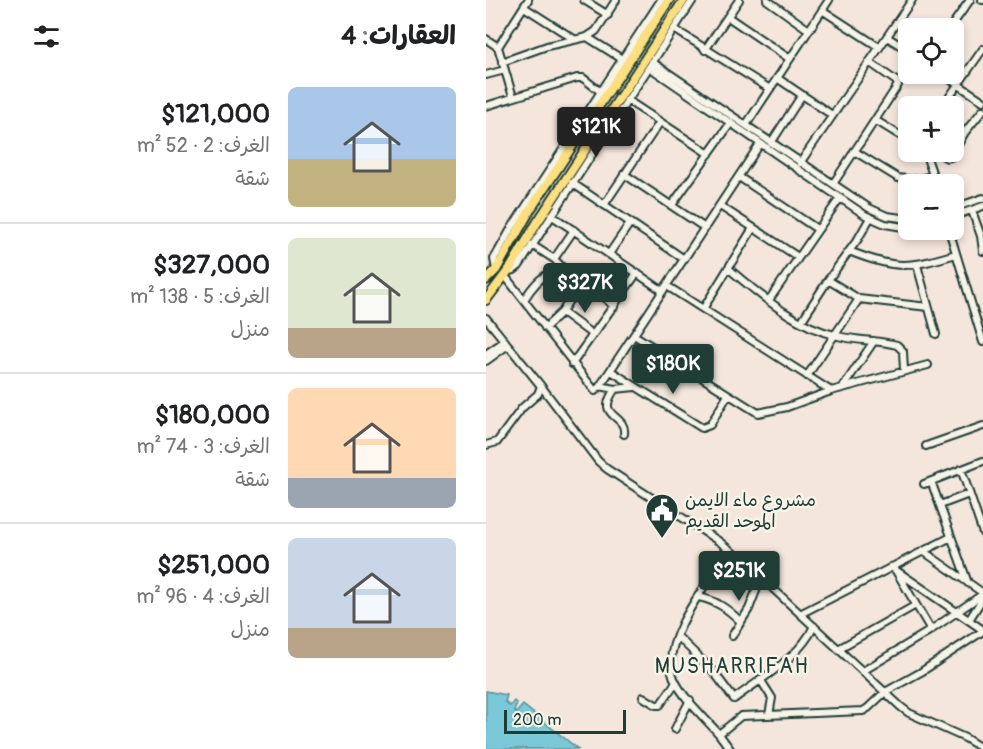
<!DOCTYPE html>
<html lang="ar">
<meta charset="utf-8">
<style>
:root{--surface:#fff;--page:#f2f2f2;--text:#202124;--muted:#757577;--line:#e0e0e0;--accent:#1f3d34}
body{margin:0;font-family:Pangolin,"Playpen Sans Arabic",sans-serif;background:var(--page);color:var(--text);direction:rtl;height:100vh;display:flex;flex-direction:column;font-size:22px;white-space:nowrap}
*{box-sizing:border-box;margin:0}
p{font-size:20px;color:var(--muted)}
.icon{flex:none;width:33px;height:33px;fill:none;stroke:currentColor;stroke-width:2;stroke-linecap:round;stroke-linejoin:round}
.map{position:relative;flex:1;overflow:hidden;direction:ltr}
.sheet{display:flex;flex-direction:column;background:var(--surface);width:486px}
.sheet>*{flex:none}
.controls{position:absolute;left:412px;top:18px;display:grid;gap:12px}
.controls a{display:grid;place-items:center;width:66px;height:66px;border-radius:9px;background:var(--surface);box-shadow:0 3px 9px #0003;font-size:30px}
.scale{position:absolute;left:18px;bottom:15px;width:122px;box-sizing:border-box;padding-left:6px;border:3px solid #1f3d34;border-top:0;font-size:16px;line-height:21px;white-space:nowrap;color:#1f3d34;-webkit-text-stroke:4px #f7f3e8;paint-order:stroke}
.price{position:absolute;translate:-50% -51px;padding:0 14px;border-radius:6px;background:var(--accent);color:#fff;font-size:20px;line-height:39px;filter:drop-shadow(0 2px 3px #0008)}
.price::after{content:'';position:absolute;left:50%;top:36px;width:18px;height:14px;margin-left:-9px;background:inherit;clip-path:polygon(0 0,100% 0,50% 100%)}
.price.on{background:#222;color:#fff}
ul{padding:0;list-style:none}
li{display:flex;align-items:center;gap:18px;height:150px;padding:0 30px}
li+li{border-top:2px solid var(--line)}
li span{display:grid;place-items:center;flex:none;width:168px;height:120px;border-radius:9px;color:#555}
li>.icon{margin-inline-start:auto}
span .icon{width:72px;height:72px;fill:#fffc;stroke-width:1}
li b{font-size:26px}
h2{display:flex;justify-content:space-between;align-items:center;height:72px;padding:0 30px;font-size:26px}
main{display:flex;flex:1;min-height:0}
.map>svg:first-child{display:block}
.water{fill:#7ac8d8;stroke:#569096;stroke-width:1.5}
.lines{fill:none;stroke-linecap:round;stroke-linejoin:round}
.minor-casing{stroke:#1f3d34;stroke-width:10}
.major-casing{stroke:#1f3d34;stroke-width:12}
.minor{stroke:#f7f3e8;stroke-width:6}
.major{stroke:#fddf80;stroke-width:8}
.labels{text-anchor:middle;stroke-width:5;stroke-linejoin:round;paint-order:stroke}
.poi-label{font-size:18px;fill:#1f3d34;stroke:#f7f3e8;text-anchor:start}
.quarter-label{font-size:21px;letter-spacing:1.5px;fill:#1f3d34;stroke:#f7f3e8}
</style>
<main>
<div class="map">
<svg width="497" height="749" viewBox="0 0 497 749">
<rect width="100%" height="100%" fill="#f5e6dd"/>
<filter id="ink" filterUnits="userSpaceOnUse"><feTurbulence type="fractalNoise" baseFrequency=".0167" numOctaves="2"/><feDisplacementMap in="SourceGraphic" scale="12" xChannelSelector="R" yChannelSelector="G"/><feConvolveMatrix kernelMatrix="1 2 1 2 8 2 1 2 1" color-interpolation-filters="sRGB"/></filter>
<g filter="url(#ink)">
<!-- water -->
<path class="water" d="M0,691L21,695L19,702L24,706L28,701L31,704L28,711L30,713L37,705L92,749H0Z"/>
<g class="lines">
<defs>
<path id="minor" d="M98,0L122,15
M281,0L323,30
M496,0H497
M38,7L88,39
M336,10L393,47
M242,17L304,59
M464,28L484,0
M188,29L284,89
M101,37L136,59
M401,37L423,51
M0,39L12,47L27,97
M12,47L42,0
M219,50L253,0
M16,62L61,46L101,37L110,31L130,0
M166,62L383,208L401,216L423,219
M163,67L379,215L399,224L423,228
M456,74L497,101
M0,75L19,70
M291,78L346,115
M141,100L223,154
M0,106L91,78H97L115,92
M457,106L497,49
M389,120L423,141
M260,125L343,0
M285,143L316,95
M368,151L412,178L427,180L447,176
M439,152L450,184
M451,152L461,158L465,157L479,132L497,110
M314,163L426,0
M138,174L219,228
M253,177L331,229
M86,183L198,259
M347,184L412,85L410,81L383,62
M118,205L174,122
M186,205L244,124
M234,206L312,257
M468,208L497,198
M486,211L495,236L497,251
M65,215L177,291
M468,216L497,206
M463,230L497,342
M46,245L68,259
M363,251C410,270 423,268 470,254
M123,254L144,223
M431,265L450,334
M242,268C274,295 310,327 352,336C371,341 392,340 411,345L417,351L418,371
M10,270L8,259L25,229L175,0
M22,271L28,270L33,266L207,0
M83,274L68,259L88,230
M19,276L109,391L114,386L274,144
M342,280L373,299L442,307
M181,286L345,391
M38,300C44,290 53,278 64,273C84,265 115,293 128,307
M283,300L354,198
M217,309L267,228
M76,312L107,335
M0,318L55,386L52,394L36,408L11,442L0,445
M315,322L342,280L372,239L384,218
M59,328L76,312L95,281
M148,335L272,413L301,407L345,391L442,365
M0,354L19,341
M0,361L22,345
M86,364L151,273
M125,371L216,428L224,425L242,395
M321,376L373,299
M55,386L112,461L121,469L234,542L256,560L415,707L423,713L479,738L497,749
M114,386L129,389L149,387
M357,387L388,341
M129,389C108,419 141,413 138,434
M440,446L497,426
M475,469L497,533
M445,481L482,583
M438,484L497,461
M454,505L483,494
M243,549C225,579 177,636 186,672C190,692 219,718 233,734L255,716L377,711L382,708L399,692L435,672L497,631
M437,551L497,593
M405,567L497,630
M410,571L445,630
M213,597C231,601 242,609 255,622
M314,614L465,537
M483,620L497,598
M191,636L227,671L248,699C275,678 313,659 328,626
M246,636L263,609L275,578
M352,649L430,605
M377,671L445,630L497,594
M274,679L286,698L283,715
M157,697L170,705H174L190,682
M189,729L204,700
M233,734L244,749"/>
<path id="major" d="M0,280L10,270L44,210L183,0
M0,300L25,267L51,223L198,0"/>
</defs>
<!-- minor casing -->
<use href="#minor" class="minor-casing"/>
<!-- major casing -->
<use href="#major" class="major-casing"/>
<!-- minor -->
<use href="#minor" class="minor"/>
<!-- major -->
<use href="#major" class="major"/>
</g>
</g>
<!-- icons -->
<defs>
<symbol id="civic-pin" viewBox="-11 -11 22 30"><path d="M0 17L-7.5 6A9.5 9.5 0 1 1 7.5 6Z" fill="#1f3d34" stroke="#f7f3e8"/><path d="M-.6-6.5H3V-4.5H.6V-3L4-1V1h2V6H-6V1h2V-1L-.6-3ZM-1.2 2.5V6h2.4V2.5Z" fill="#fff"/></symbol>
</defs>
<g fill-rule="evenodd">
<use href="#civic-pin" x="157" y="491" width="38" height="52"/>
</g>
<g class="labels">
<!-- poi labels -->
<g class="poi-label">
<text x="199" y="506">مشروع ماء الايمن<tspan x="199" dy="21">الموحد القديم</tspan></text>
</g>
<!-- quarter labels -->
<g class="quarter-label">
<text x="246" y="673">MUSHARRIFAH</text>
</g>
</g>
</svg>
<div class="controls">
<a><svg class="icon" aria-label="locate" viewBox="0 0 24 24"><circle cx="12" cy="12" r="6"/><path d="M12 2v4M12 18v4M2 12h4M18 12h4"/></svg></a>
<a>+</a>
<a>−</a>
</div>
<div class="scale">200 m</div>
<b class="price on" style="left:110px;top:158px">$121K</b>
<b class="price" style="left:99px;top:314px">$327K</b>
<b class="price" style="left:187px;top:395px">$180K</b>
<b class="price" style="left:253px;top:602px">$251K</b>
</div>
<section class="sheet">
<h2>العقارات: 4<svg class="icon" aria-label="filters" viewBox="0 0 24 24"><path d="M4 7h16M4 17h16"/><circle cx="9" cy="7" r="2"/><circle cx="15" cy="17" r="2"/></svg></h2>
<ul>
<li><span style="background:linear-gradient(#a9c7e8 60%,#c2b280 0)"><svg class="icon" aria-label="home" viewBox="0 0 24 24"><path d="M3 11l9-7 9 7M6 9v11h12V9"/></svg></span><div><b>$121,000</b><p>الغرف: 2 · 52 m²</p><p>شقة</p></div></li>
<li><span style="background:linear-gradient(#dfe7d0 75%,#b9a48a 0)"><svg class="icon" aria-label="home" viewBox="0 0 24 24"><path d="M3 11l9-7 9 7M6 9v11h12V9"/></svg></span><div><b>$327,000</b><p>الغرف: 5 · 138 m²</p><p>منزل</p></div></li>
<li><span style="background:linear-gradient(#ffd9b3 75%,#9aa5b1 0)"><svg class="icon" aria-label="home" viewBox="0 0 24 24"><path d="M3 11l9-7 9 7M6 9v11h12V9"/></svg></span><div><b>$180,000</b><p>الغرف: 3 · 74 m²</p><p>شقة</p></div></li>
<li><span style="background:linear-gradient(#c9d6e8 75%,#b9a48a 0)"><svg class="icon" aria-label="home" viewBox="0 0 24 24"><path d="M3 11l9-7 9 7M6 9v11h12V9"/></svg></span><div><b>$251,000</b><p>الغرف: 4 · 96 m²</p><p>منزل</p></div></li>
</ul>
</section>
</main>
